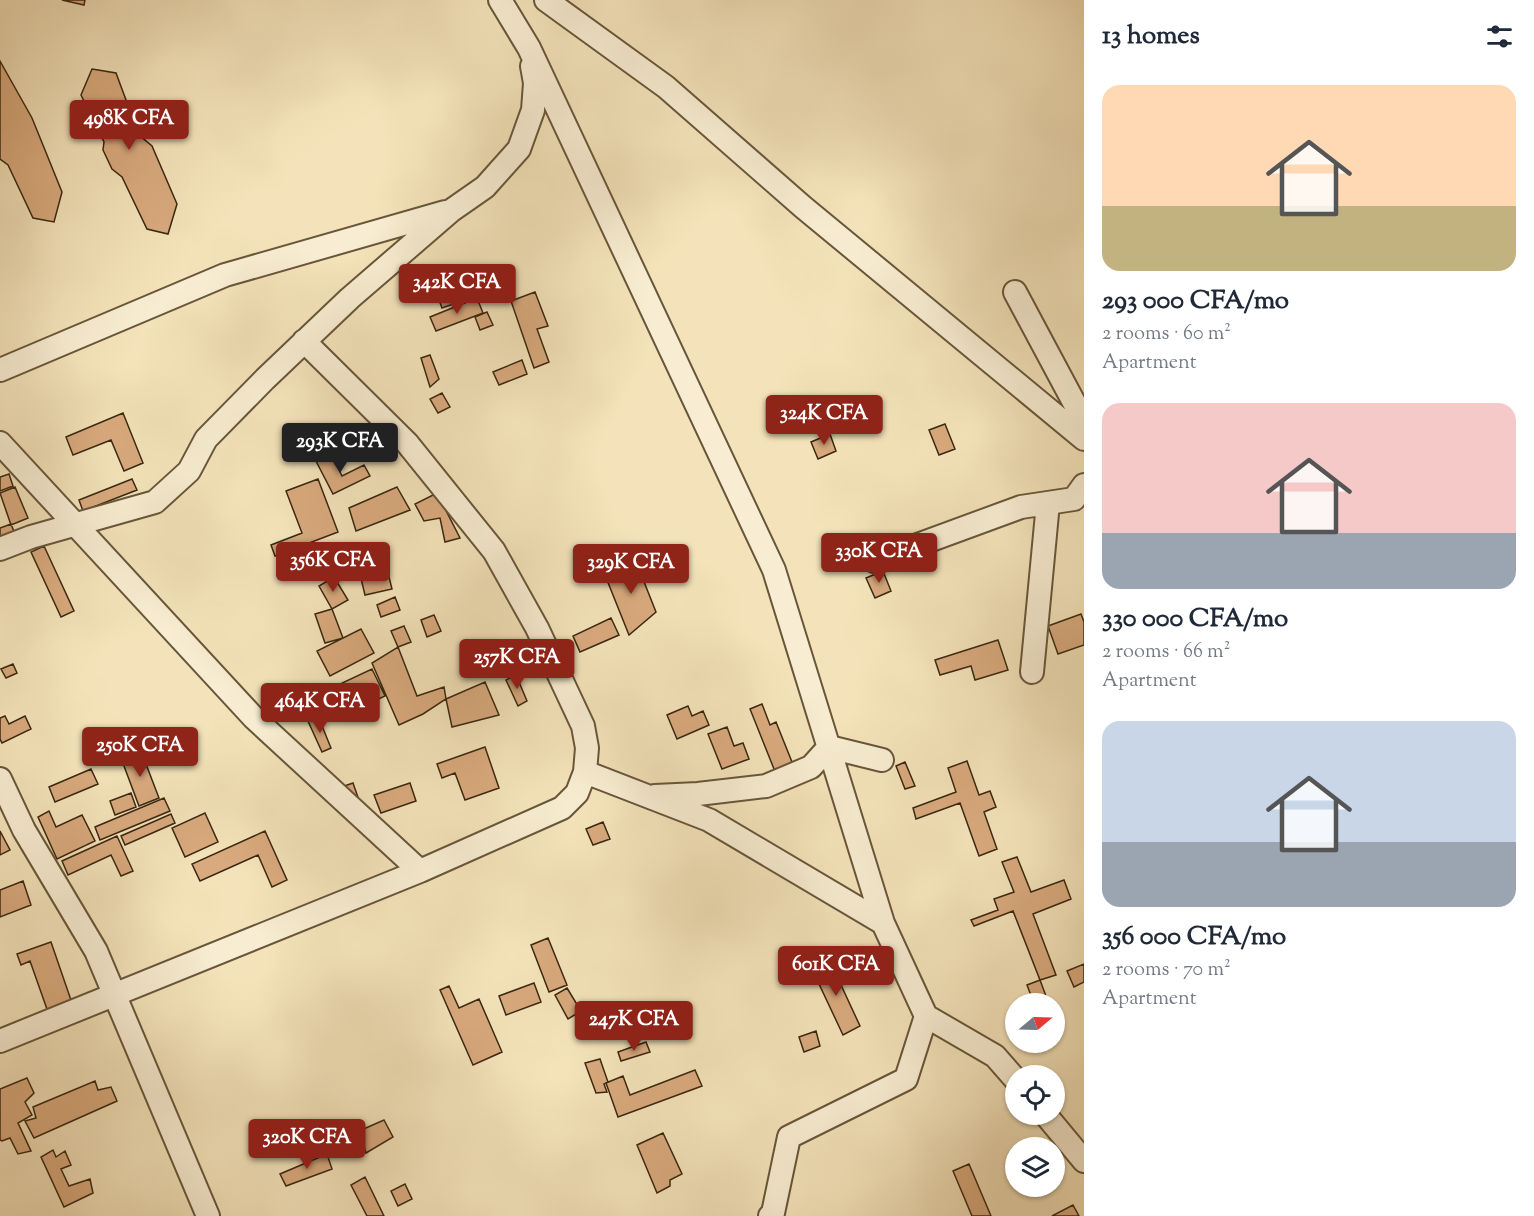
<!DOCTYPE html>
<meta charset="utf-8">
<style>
:root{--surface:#fff;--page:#f2f2f3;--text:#1f2937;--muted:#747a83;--accent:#8f2418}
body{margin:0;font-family:"Sorts Mill Goudy",serif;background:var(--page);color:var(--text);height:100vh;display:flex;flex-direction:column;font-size:22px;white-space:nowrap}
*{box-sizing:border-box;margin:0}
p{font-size:20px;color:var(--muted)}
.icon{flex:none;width:33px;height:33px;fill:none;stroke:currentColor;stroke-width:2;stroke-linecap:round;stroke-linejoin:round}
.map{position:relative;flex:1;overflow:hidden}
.side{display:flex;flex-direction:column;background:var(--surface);width:450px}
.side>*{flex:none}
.needle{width:39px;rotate:71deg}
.fabs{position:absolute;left:1005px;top:993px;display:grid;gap:12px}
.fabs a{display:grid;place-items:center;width:60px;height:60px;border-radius:50%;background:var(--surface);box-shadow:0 2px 4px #0004;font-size:30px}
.price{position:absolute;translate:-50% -51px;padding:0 14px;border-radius:6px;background:var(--accent);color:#fff;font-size:20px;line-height:39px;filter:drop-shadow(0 2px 3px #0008)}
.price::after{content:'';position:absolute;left:50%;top:36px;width:18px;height:14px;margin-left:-9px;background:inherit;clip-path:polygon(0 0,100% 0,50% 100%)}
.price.on{background:#222;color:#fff}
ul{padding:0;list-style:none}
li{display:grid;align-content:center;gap:12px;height:318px;padding:0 18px}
li span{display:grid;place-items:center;height:186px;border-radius:18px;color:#555}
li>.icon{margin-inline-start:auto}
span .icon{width:108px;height:108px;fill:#fffc;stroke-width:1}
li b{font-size:26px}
h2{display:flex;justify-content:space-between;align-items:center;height:72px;padding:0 18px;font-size:26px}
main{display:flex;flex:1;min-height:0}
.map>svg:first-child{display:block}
.building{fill:#d9aa7e;stroke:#392710;stroke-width:1.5}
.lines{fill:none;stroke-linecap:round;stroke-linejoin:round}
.street-casing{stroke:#68563a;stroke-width:26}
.street{stroke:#f8edd2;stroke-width:22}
</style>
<main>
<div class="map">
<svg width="1084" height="1216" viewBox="0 0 1084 1216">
<rect width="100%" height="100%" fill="#f4e3ba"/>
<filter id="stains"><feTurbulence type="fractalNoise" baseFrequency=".00333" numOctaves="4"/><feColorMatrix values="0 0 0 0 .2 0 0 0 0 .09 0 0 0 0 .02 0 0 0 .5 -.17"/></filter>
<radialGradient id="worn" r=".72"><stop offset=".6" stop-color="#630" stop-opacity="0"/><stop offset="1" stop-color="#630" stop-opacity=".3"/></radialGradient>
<!-- building -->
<path class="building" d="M62,0H85L84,5Z
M0,61L32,118L62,192L54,222L33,218L8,165L0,159Z
M92,69L116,73L139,135L152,146L177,204L168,234L147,229L122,177L112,169L103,150L104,142L81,95Z
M456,285L462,301L442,308L436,292Z
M535,292L548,326L537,329L549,362L534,368L511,301Z
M477,298L483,313L436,331L430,317Z
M487,312L493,325L480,330L475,317Z
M430,355L439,379L430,387L421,358Z
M522,360L527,374L499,385L493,372Z
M442,393L450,407L438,413L430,399Z
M123,413L143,463L124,471L111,440L73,455L66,437Z
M945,424L955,449L939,455L929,430Z
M830,434L836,451L818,459L811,442Z
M331,453L342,476L364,465L370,476L333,494L316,461Z
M9,474L13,486L0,491V477Z
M132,479L137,490L83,511L79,500Z
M318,479L338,532L275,556L271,545L302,533L286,491Z
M15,487L28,518L11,525L0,493Z
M397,487L410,510L356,531L349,508Z
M437,493L460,538L445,542L440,518L424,521L415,504Z
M11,524L17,539L0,545V528Z
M44,546L74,611L61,617L31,552Z
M371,559L373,568L386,565L392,589L365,595L357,562Z
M635,559L656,612L629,635L605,575Z
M883,571L891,591L875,598L866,578Z
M334,577L348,600L332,609L319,586Z
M395,597L400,610L381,617L377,605Z
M332,609L343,638L325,643L315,614Z
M1081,614L1084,622V645L1058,654L1048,626Z
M434,615L441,631L427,637L421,620Z
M611,618L619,635L580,652L573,636Z
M404,626L411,642L398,647L391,631Z
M361,629L374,653L330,676L317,651Z
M998,640L1008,670L975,680L971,666L940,675L935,660Z
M398,647L417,696L444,687L446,699L423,714L399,725L372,663Z
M13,664L17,673L6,678L1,669Z
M372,669L385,696L338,719L325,691Z
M516,675L527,701L518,706L506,680Z
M485,682L499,715L452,727L446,699Z
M762,704L770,725L776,722L794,767L776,774L750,709Z
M688,706L692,716L703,711L709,725L677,739L667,715Z
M5,716L9,724L25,716L31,729L2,743L0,739V718Z
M318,716L331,748L322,752L308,721Z
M727,727L734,746L743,743L749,759L722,769L708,734Z
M485,747L499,788L465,800L455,773L442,778L437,764Z
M141,751L159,798L139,806L121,758Z
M967,761L979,795L990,791L996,807L984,812L997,849L979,856L960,803L916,819L913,808L956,792L948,768Z
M905,762L915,786L905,789L896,766Z
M91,769L98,784L55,802L49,787Z
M353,783L360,803L336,789Z
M410,783L416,801L381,813L374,795Z
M131,793L136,807L115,815L110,801Z
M164,798L170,811L100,840L95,827Z
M49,811L56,827L82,815L95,841L57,859L38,817Z
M205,813L218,842L185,857L172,828Z
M171,814L175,823L125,845L121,836Z
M603,822L610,839L593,845L586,829Z
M0,831L10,850L0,855Z
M265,831L287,880L272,887L258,855L200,881L192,864Z
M117,836L133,871L121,876L111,855L68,875L62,861Z
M1017,857L1031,892L1064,880L1071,899L1033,914L1056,975L1040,980L1013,911L974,926L971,920L998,910L994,899L1014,892L1002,862Z
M23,881L31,905L0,917V890Z
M548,938L567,985L549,992L531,945Z
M51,942L72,1003L48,1012L30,961L21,965L17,954Z
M829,959L860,1026L843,1035L812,969Z
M1084,964V982L1074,987L1067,971Z
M1040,980L1046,996L1033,1001L1027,985Z
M534,983L541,1002L506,1015L499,996Z
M449,986L459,1008L479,999L502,1052L473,1065L440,990Z
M567,988L581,1011L568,1019L555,995Z
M816,1031L820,1046L804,1052L799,1037Z
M646,1042L650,1052L621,1061L618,1052Z
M600,1059L608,1082L604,1084L607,1092L596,1093L585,1063Z
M695,1070L702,1086L618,1117L606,1083L623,1076L630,1095Z
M27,1078L34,1093L25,1102L32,1115L18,1123L31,1151L18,1154L10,1138L2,1141L0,1140V1089Z
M95,1081L98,1090L111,1087L117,1101L34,1138L25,1121L36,1118L33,1107Z
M384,1120L393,1137L366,1153L359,1131Z
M663,1133L682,1174L670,1180V1186L657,1193L637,1145Z
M53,1150L56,1157L65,1151L71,1165L61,1169L69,1186L90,1179L93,1193L64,1207L41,1157Z
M327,1154L332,1169L286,1186L280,1174Z
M969,1164L991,1216H972L953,1171Z
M365,1177L384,1216H367L351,1185Z
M405,1184L412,1199L398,1206L391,1191Z
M1073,1205L1079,1216H1052Z"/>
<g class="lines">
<defs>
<path id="street" d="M500,0L529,48L774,570L883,923L926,1016L995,1056L1016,1080
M546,0L666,87L803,207L1084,439
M1015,292L1084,421
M0,370L225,275L445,212
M0,443L254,718L420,871
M0,549L31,537L155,502L189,471L206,439L265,379L350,298L452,210L485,187L519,149L533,110L535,83L532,66
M874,561L1021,507L1074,499L1084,485
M1032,672L1048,503
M585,772L709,820L883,923
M0,779L24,830L96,951L208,1216
M655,796L698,794L766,786L811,767L829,747L882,760
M0,1041L420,871L562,808L577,793L585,772L587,748L583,726L537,628L494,551L407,443L304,341
M1045,1114L1084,1161
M770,1216L773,1213L789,1137L906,1079L926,1016"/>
</defs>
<!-- street casing -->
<use href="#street" class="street-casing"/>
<!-- street -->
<use href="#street" class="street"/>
</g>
<rect width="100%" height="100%" filter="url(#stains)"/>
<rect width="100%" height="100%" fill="url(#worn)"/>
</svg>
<div class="fabs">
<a><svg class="needle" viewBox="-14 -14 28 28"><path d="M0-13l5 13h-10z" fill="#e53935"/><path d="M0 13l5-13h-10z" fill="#747a83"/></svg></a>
<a><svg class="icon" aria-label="locate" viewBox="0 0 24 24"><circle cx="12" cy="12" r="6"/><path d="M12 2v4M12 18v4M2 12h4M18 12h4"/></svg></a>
<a><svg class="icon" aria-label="layers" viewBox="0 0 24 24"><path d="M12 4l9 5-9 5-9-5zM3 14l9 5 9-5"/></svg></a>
</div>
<b class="price" style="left:129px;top:151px">498K CFA</b>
<b class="price" style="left:457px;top:315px">342K CFA</b>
<b class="price" style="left:824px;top:446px">324K CFA</b>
<b class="price on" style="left:340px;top:474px">293K CFA</b>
<b class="price" style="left:879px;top:584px">330K CFA</b>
<b class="price" style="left:333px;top:593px">356K CFA</b>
<b class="price" style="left:631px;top:595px">329K CFA</b>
<b class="price" style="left:517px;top:690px">257K CFA</b>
<b class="price" style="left:320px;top:734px">464K CFA</b>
<b class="price" style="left:140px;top:778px">250K CFA</b>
<b class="price" style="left:836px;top:997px">601K CFA</b>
<b class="price" style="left:634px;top:1052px">247K CFA</b>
<b class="price" style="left:307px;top:1170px">320K CFA</b>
</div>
<section class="side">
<h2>13 homes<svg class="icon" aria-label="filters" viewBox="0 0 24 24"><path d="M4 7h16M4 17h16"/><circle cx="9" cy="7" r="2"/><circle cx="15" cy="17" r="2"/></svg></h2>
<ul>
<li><span style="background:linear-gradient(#ffd9b3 65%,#c2b280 0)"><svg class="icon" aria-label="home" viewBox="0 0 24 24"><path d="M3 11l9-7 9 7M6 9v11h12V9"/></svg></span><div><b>293 000 CFA/mo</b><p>2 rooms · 60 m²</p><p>Apartment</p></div></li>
<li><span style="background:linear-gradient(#f6c9c9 70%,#9aa5b1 0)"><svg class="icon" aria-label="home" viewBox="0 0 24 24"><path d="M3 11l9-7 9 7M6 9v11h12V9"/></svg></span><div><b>330 000 CFA/mo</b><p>2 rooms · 66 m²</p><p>Apartment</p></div></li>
<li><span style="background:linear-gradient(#c9d6e8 65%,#9aa5b1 0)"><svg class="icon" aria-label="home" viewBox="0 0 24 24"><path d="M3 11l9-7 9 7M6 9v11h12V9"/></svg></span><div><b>356 000 CFA/mo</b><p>2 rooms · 70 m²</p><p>Apartment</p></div></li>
</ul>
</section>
</main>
